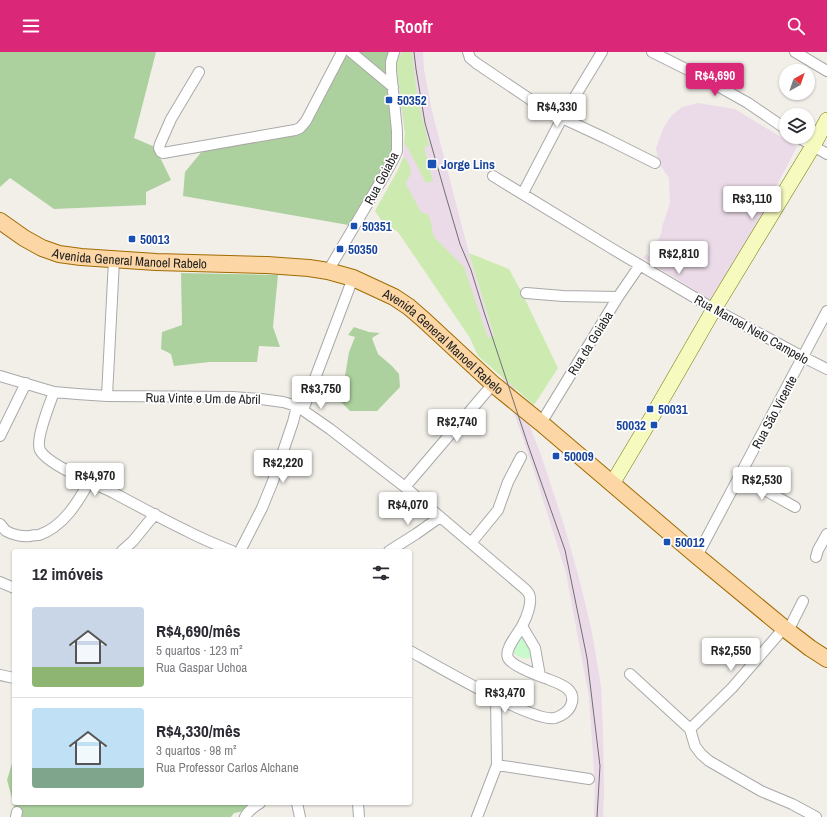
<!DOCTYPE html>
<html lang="pt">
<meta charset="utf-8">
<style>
:root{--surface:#fff;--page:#f7f7f7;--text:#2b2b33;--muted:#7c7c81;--line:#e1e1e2;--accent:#db2777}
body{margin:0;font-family:"Archivo Narrow",sans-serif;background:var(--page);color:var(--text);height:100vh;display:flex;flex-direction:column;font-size:15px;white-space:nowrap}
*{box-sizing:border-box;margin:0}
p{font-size:13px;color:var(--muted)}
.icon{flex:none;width:22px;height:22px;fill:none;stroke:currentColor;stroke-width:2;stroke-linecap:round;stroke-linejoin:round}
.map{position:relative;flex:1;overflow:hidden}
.panel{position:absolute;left:12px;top:497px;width:400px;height:256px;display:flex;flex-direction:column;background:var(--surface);border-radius:4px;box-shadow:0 1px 3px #0004}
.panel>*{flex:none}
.needle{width:26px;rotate:40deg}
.buttons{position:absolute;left:779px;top:12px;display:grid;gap:8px}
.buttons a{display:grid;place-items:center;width:36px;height:36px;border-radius:50%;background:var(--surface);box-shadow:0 1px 3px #0004;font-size:20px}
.price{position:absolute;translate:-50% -34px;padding:0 9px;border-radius:4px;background:#fff;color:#222;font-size:13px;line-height:26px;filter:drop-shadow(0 1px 2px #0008)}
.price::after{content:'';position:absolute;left:50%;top:24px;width:12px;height:9px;margin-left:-6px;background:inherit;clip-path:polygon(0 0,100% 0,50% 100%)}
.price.active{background:var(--accent);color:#fff}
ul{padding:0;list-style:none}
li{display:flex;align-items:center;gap:12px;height:100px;padding:0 20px}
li+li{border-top:1px solid var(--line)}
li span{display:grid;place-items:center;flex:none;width:112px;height:80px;border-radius:4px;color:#555}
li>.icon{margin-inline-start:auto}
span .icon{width:48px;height:48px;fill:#fffc;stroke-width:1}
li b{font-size:17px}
h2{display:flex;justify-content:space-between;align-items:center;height:48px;padding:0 20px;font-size:17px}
header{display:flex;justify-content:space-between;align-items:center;height:52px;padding:0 20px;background:var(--accent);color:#fff;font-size:18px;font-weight:600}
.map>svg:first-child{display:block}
.industrial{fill:#ebdbe8}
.grass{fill:#cdebb0}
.forest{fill:#add19e}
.park{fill:#c8facc}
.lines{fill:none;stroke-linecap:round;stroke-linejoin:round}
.street-casing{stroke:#a9a9a9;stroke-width:12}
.secondary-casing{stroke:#707d05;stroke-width:16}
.primary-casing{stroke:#a06b00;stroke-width:18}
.street{stroke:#fff;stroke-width:10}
.secondary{stroke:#f7fabf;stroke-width:15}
.primary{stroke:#fcd6a4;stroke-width:16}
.tram{stroke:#707070;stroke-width:1}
.transit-dot{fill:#1a4fb4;stroke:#fff;stroke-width:1.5}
.labels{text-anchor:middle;stroke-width:3.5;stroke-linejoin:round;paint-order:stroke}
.transit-label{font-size:13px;font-weight:bold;fill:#164399;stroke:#fff;text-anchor:start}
.street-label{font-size:13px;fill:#222;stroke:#fff}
</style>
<header><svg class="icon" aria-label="menu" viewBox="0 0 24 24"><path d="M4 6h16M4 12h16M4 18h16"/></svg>Roofr<svg class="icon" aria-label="search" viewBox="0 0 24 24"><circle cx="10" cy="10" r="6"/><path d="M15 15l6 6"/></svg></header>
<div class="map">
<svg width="827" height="765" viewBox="0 0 827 765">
<rect width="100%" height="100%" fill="#f2efe9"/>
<!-- industrial -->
<path class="industrial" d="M399,0H423L424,17L432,59L469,201L494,284L541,403L564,473L579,526L592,580L601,634L603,681L604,741L603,765H594L595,734L589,645L566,521L533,416L497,311L398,180L382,169L375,159L398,118L403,106L405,81L395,16Z
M698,51L735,57L797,95L772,142L760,177L714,250L643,206L646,202L649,204L662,180V175L670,151L669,126L658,110L656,96L663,77L671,64L682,55Z"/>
<!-- grass -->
<path class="grass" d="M402,0H412L417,44L429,94L424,95L433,129L426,131L406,93H404L405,81L396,10Z
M403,106H405L406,107C414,121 411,119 406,132L421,160L429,163L434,185L464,215L488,286L494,284L469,201L509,217L522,241L558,316L534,353L478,304L470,286L398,180L382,169L375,159L398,118Z"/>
<!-- forest -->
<path class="forest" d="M0,0H156L134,86L155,95L171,128L146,140V153L54,157L10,126L0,135Z
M339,0H397L391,19L397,93L354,174L183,144L185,120L208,92L300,76Z
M181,221L278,223L273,275L280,295L259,294L257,310H210L174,314L171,302L161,297L162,280L182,273Z
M354,275L369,280L380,281L372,286L378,302L392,314L399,322L400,335L377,359H350L340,349L343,336L349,300L355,285L348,283Z
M14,705V751H255L245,759L234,761L231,765H17L7,728Z"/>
<!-- park -->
<path class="park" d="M521,581L533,599L534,604C526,610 516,604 510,598Z"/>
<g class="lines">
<defs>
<path id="street" d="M351,0L393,35
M468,0L470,6L476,11L531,48L562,66L605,86L655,111
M652,0L700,24L748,51L786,77
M795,0L827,19
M199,20L171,67L160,92L159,96L161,100L163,101L295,78L300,76L306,69L342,0
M798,85L827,102
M493,124L611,196L714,257L803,305L827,317
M523,141L562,66L602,0
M328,219L388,117L394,106L397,99V79L391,19V10L394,0
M526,241L563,244L618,245
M0,324L54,340L77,342L107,344L233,345L261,347L283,350L297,354L330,377L405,435L525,537C526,538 528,540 529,542C533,550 526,567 522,574
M54,340C50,351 35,388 40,398C47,413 98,433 114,441C138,454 162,467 187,479C202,487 217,493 232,499
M107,344L114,208
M303,358L353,226
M541,371L618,245L640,213
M0,384L26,331
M740,424L795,455
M405,435L493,332
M0,472C2,474 4,477 6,479C13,483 23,485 30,484C33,483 37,483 39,483C63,475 78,450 89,430
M471,491L498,458L508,430L521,405
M122,499L133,489L155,462
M240,499L262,456L273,429L293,370L297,354
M389,499L416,482L440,465
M697,504L827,259
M816,505L818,498L827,482
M0,530L14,536
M788,579L803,549
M410,599C434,612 533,671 555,666C562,664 569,659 571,653C578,636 557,631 545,626C537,623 512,614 508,606C504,597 518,582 522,574L535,596L540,624
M630,622L690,677
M0,623L14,626
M690,677L695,694L701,702L709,709L761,739L792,752L816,765
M690,677L732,636L784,576
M497,713L589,727
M297,751L300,765
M358,751L359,765
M16,765L17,760
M245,765C248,759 255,754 260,751
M477,765L497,713L496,646"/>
<path id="secondary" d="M612,432L649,370L714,257L813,94L827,68"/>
<g id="primary">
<path id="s1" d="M0,169L24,186L42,196L59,202L81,205L156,210L267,213L309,216L328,219L353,226L394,245L409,255L424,268L493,332L541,371L697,504L784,576L810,596L827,607"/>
</g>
</defs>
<!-- street casing -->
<use href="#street" class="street-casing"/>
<!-- secondary casing -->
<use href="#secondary" class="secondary-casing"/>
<!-- primary casing -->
<use href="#primary" class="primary-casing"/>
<!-- street -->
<use href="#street" class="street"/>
<!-- secondary -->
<use href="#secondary" class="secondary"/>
<!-- primary -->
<use href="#primary" class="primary"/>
<!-- tram -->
<path class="tram" d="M414,0L416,17L425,71L445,141L460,192L471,218L484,260L528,393L565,498L587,606L600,714L597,765"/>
</g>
<!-- markers -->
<g class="transit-dot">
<rect x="385" y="44" width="8" height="8" rx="2"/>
<rect x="427" y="107" width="10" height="10" rx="2"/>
<rect x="350" y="170" width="8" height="8" rx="2"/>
<rect x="128" y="183" width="8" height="8" rx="2"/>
<rect x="336" y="193" width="8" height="8" rx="2"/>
<rect x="646" y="353" width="8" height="8" rx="2"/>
<rect x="650" y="369" width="8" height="8" rx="2"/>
<rect x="552" y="400" width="8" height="8" rx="2"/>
<rect x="663" y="486" width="8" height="8" rx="2"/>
</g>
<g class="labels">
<!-- transit labels -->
<g class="transit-label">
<text x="397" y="53">50352</text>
<text x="441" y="117">Jorge Lins</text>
<text x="362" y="179">50351</text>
<text x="140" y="192">50013</text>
<text x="348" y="202">50350</text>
<text x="658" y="362">50031</text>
<text x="646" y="378" text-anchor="end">50032</text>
<text x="564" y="409">50009</text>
<text x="675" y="495">50012</text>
</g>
<!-- street labels -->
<g class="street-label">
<text transform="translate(381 126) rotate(-62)" y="5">Rua Goiaba</text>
<text dy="5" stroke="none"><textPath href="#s1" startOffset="139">Avenida General Manoel Rabelo</textPath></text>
<text transform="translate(752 277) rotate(29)" y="5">Rua Manoel Neto Campelo</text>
<text dy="5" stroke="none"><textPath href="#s1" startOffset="475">Avenida General Manoel Rabelo</textPath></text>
<text transform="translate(590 291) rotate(-58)" y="5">Rua da Goiaba</text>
<text transform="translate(203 346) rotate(1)" y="5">Rua Vinte e Um de Abril</text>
<text transform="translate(774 360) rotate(-62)" y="5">Rua São Vicente</text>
</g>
</g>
</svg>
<div class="buttons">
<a><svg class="needle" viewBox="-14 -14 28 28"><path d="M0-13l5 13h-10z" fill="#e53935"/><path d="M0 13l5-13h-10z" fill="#7c7c81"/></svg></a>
<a><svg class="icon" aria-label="layers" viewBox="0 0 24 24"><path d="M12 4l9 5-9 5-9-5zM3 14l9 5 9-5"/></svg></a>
</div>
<b class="price active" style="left:715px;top:45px">R$4,690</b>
<b class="price" style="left:557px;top:76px">R$4,330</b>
<b class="price" style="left:752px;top:168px">R$3,110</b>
<b class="price" style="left:679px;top:223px">R$2,810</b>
<b class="price" style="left:321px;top:358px">R$3,750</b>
<b class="price" style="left:457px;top:391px">R$2,740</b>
<b class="price" style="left:283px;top:432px">R$2,220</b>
<b class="price" style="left:95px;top:445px">R$4,970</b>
<b class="price" style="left:762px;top:449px">R$2,530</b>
<b class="price" style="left:408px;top:474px">R$4,070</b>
<b class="price" style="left:731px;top:620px">R$2,550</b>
<b class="price" style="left:505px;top:662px">R$3,470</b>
<section class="panel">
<h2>12 imóveis<svg class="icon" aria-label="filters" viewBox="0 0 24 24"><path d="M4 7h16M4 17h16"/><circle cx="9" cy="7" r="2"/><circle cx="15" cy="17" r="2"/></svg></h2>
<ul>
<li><span style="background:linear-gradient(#c9d6e8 75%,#8fb573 0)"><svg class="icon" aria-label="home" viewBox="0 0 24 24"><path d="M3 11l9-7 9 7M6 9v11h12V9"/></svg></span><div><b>R$4,690/mês</b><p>5 quartos · 123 m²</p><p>Rua Gaspar Uchoa</p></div></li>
<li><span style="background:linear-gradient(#bfe0f5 75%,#7fa58c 0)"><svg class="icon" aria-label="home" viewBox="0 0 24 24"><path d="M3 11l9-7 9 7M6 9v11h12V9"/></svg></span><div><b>R$4,330/mês</b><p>3 quartos · 98 m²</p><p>Rua Professor Carlos Alchane</p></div></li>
</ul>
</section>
</div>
